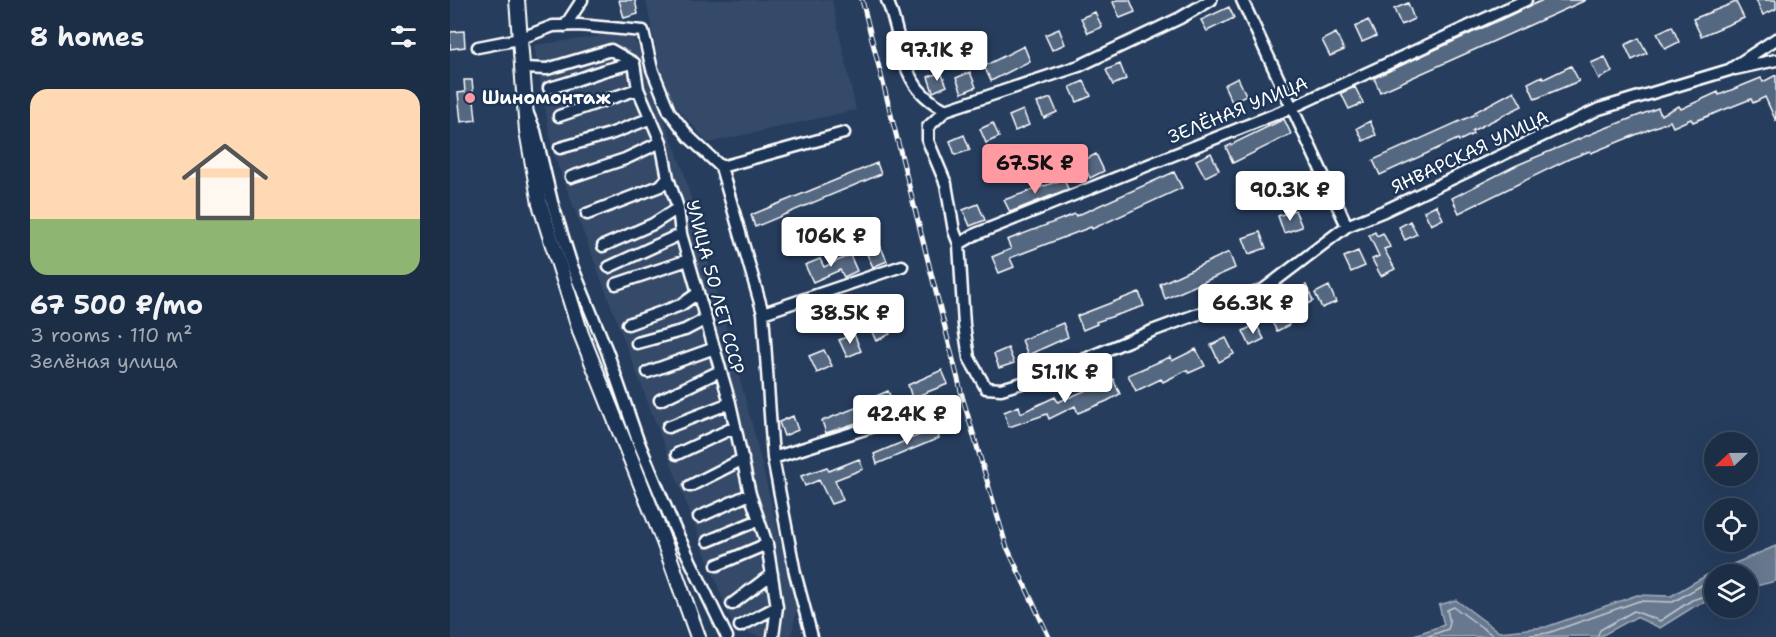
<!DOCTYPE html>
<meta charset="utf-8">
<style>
:root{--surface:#1c2e46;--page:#25364d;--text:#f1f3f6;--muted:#a0a8b3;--line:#3a4a5f;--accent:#ff9aa2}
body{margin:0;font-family:"Shantell Sans",sans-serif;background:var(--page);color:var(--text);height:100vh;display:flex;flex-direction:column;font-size:22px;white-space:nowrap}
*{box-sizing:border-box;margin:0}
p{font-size:20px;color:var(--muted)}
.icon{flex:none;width:33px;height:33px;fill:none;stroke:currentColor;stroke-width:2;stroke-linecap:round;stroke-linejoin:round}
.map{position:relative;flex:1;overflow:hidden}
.sheet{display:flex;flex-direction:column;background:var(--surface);width:450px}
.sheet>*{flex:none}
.needle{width:39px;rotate:248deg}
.controls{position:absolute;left:1254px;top:432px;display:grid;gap:12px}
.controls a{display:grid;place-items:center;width:54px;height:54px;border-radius:50%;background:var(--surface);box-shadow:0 6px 24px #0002,0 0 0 2px var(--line);font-size:30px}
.price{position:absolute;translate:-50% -51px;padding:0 14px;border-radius:6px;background:#fff;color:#222;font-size:20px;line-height:39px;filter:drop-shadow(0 2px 3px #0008)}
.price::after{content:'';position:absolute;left:50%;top:36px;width:18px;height:14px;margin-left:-9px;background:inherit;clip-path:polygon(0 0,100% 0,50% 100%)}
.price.on{background:var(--accent);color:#111}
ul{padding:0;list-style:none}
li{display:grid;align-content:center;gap:12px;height:318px;padding:0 30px}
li+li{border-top:2px solid var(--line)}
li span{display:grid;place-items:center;height:186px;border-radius:18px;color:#555}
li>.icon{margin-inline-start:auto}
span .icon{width:108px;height:108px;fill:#fffc;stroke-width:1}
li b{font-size:26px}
h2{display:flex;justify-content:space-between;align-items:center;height:72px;padding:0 30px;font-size:26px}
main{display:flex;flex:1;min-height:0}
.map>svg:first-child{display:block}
.built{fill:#344a68}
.water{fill:#67788e;stroke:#a4aebb;stroke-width:1.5}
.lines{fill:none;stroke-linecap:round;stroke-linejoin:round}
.shore{stroke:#c2c9d2;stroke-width:1.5}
.building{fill:#556781;stroke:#fff;stroke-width:1.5}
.minor-casing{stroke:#fff;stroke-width:15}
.major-casing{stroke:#fff;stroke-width:18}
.minor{stroke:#1d3557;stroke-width:10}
.major{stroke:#1d3557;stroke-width:14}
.rail-casing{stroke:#fff;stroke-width:5}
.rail{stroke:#1d3557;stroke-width:3;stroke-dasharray:9;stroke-linecap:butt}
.poi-dot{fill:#ff9aa2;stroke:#1d3557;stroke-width:2}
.labels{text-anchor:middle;stroke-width:5;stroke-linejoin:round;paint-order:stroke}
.poi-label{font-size:18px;font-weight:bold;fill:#fff;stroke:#1d3557;text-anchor:start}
.street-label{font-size:18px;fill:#fff;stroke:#1d3557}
</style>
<main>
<section class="sheet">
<h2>8 homes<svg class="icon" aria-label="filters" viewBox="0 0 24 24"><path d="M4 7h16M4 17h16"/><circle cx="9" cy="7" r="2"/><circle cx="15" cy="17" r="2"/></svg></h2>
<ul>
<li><span style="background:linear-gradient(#ffd9b3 70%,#8fb573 0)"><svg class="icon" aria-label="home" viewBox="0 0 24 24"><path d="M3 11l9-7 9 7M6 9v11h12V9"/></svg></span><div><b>67 500 ₽/mo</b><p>3 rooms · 110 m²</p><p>Зелёная улица</p></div></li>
</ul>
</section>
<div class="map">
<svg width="1326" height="637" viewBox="0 0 1326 637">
<rect width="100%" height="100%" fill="#263d5e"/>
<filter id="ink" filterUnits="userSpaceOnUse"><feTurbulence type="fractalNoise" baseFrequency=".0167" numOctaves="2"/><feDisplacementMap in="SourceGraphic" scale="12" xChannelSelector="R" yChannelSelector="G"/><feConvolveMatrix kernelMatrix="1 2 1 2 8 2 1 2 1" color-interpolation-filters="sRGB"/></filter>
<g filter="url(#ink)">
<!-- built -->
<path class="built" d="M196,0H382L406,110L258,143L225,105L210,70Z
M182,32L233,169L301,420L347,608L341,637H311L284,629L103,153L84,45Z"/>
<!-- water -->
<path class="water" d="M1326,546V581L1298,588V574H1264V599L1245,606L1210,628L1186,617L1151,636L958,637L994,625L989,605L1006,600L1049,632L1096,627L1187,595L1221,596L1257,575Z"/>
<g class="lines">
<!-- shore -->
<path class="shore" d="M976,637L998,629L1000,623L997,610L1004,607L1045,637
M1063,637L1098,633L1189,601L1223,602L1264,578
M1147,637L1150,630L1184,611L1210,621L1242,600L1264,593"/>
</g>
<!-- building -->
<path class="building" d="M169,0H185L188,14L174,18Z
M667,0H680L685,12L670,18L663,2Z
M1093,0H1136L930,92L924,78Z
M1306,0H1326V9L1313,15Z
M1286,2L1294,18L1251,36L1243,19Z
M958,3L964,19L951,25L944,9Z
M779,7L784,18L757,31L751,20Z
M645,12L652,27L638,33L631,18Z
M918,20L926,36L912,42L905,27Z
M1222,26L1229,42L1215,49L1207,33Z
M609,29L615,44L602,50L595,35Z
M14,31L15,47L0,49V32Z
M886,33L894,50L880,56L872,40Z
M1189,38L1197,53L1182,60L1175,45Z
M574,46L580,61L541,81L534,66Z
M1155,57L1162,72L1149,79L1141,63Z
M670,64L676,79L663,85L656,70Z
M1121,66L1129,81L1085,99L1078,83L1092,76L1094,79Z
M491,72L497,86L483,92L478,77Z
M520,72L526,87L512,93L506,78Z
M1326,75V121L1315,97L1303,103L1301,99L1243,122L1241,119L1223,127L1220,121L1141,153L1140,151L1119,159L1009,213L1002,198L1065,166L1148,131L1208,108L1211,115L1229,106L1231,109L1268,92L1269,95L1311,78L1313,82Z
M788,78L796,95L782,102L774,85Z
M14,80H22L26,120L11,122L8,93L15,92Z
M634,81L641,96L627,102L620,87Z
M905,87L913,103L899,109L891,93Z
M1064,91L1072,106L1022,131L1023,134L1009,141L1008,139L930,175L923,160L1026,114L1025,112Z
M601,98L607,112L594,118L587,103Z
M573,110L579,125L565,131L559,116Z
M834,119L841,134L783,163L776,147Z
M920,121L926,135L913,141L907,128Z
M543,123L549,137L536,143L530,129Z
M514,135L520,150L505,155L500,141Z
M761,153L769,170L755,177L746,160Z
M646,154L654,171L640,178L632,161Z
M427,163L431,174L305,227L301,215Z
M724,172L732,188L642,229L641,227L560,258L564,267L549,273L542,257L561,249L557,240L625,214L626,216Z
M614,179L618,189L560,212L554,200Z
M528,204L535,220L520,226L513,210Z
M986,205L993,219L981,225L974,211Z
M845,210L852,227L834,233L828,216Z
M960,221L967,234L955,240L949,227Z
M810,232L816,248L799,254L793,238Z
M925,232L927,236L933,233L940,247L934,249L945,269L931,276L922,259L929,256L919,235Z
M430,245L437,261L423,267L416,252Z
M908,251L915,266L901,272L894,257Z
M779,252L785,268L715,299L710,284Z
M400,255L407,271L394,277L390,270L363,282L355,265L370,259L374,267Z
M856,285L863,301L848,309L841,292Z
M879,286L886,302L872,308L865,293Z
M689,292L694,306L646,322L647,324L633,330L627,316Z
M832,310L839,325L827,331L819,317Z
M433,318L440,334L426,341L419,325Z
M613,323L618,337L578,355L572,340Z
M806,324L814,339L800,346L793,331Z
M404,334L411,351L397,357L389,340Z
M776,338L784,354L769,362L761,345Z
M558,348L564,363L549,368L544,354Z
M746,349L755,366L739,373L737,370L713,382L711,379L686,391L678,375L720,357L722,361Z
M374,350L382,366L367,373L359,356Z
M492,370L498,384L462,398L458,385Z
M663,379L670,394L657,401L628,413L625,406L599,419L597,414L559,427L554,412L569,406L571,413L605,397L608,402Z
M438,391L444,405L417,415L418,419L376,433L372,421L426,400L424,397Z
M343,416L348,430L334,436L329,422Z
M486,428L489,438L427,464L424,454Z
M409,459L413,469L385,480L393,500L381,504L369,480L355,486L351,476L377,467L379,471Z"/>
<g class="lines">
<defs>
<path id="minor" d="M437,0C456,45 446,86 496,110L478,127V141L496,184L504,231L509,244L514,325L519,358L536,388L551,389L589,378L702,331L813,290L897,226L934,211L1149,109L1279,70L1326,39
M792,0L897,226
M115,26L132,0
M28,47L69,39L103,26L129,25L193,31L202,69L219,111L239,137L271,167L313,313L323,458L345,573L362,637
M73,68L97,69L161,50L184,63L188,89L211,142L218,178L228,208L231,234L280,403L300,494L317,544L327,607L323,636
M1285,69L1326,60
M99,88C129,81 153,68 184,63
M496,110L629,66L730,18L761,0
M78,114L85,131L102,202L122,266L157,351L187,438L224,527L277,637
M109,116L188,89
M110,148L160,134L199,119
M271,167L394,133
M121,177L175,159L211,142
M137,214L210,186L218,178
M509,244L526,234L843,107L1076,0
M153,246L203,224L228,208
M159,267L231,234
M166,284L238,260
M313,313L452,266
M178,324L231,305L248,293
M187,343L235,330L256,319
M198,372L262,349
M210,400L270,371
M218,427L280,403
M227,454L285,427
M323,458L494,404
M240,486L293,459
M249,517L300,494
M258,541L309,520
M267,565L317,544
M282,604L322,574
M290,626L327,607"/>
<path id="major" d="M67,0L77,131L90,204L131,334L214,542L248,637"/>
</defs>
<!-- minor casing -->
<use href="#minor" class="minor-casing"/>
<!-- major casing -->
<use href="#major" class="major-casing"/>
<!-- minor -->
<use href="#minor" class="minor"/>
<!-- major -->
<use href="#major" class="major"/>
<defs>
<path id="rail" d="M412,0L513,399L556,545L599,637"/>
</defs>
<!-- rail casing -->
<use href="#rail" class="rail-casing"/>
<!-- rail -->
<use href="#rail" class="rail"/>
</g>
</g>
<!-- markers -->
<circle class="poi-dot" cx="20" cy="98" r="6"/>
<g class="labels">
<!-- poi labels -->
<g class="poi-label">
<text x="32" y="104">Шиномонтаж</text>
</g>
<!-- street labels -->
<g class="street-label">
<text transform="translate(788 110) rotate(-22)" y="6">ЗЕЛЁНАЯ УЛИЦА</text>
<text transform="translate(1020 152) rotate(-25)" y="6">ЯНВАРСКАЯ УЛИЦА</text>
<text transform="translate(265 287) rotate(75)" y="6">УЛИЦА 50 ЛЕТ СССР</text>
</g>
</g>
</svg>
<div class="controls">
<a><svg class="needle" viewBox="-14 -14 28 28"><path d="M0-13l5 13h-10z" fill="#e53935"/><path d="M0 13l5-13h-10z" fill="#a0a8b3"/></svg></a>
<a><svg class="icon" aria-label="locate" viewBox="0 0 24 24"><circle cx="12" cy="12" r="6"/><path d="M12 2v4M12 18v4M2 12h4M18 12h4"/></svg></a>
<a><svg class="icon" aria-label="layers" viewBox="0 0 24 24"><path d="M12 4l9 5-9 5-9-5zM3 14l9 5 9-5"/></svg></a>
</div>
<b class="price" style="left:487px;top:82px">97.1K ₽</b>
<b class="price on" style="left:585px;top:195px">67.5K ₽</b>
<b class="price" style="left:840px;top:222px">90.3K ₽</b>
<b class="price" style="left:381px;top:268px">106K ₽</b>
<b class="price" style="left:803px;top:335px">66.3K ₽</b>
<b class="price" style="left:400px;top:345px">38.5K ₽</b>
<b class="price" style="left:615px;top:404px">51.1K ₽</b>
<b class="price" style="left:457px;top:446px">42.4K ₽</b>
</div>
</main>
